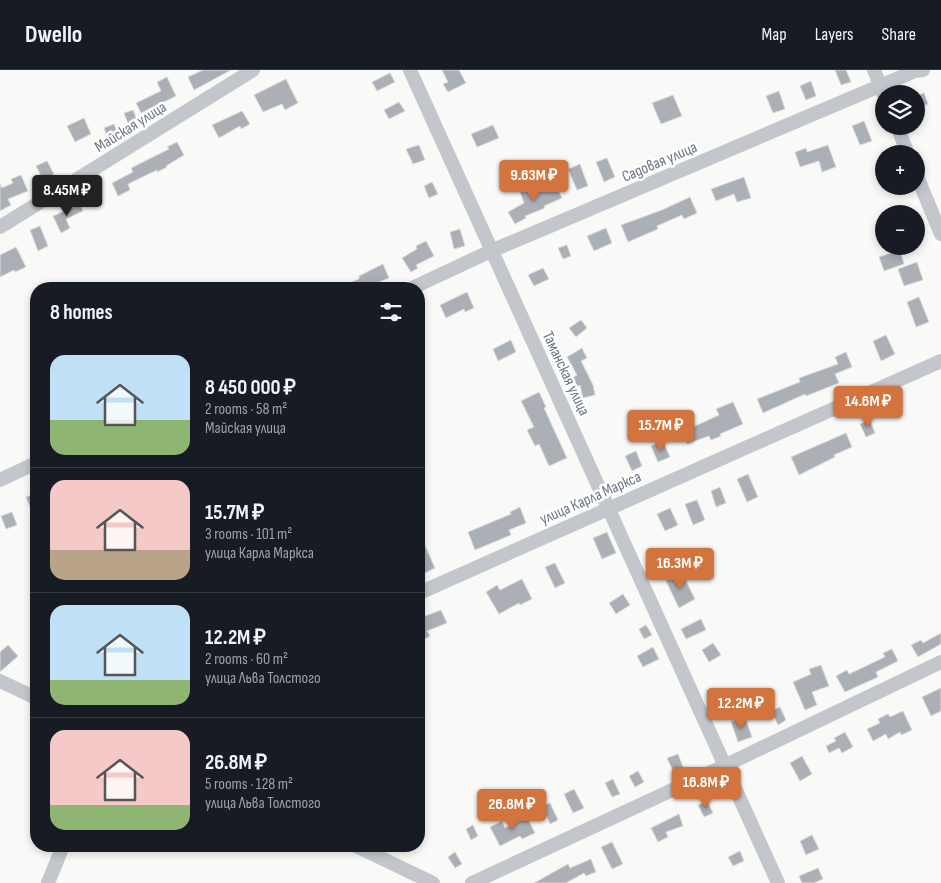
<!DOCTYPE html>
<meta charset="utf-8">
<style>
:root{--surface:#171b24;--page:#242831;--text:#f1f3f6;--muted:#9ea1a6;--line:#363941;--accent:#d3733d}
body{margin:0;font-family:"Sofia Sans Condensed",sans-serif;background:var(--page);color:var(--text);height:100vh;display:flex;flex-direction:column;font-size:19px;white-space:nowrap}
*{box-sizing:border-box;margin:0}
p{font-size:16px;color:var(--muted)}
.icon{flex:none;width:28px;height:28px;fill:none;stroke:currentColor;stroke-width:2;stroke-linecap:round;stroke-linejoin:round}
.map{position:relative;flex:1;overflow:hidden}
.panel{position:absolute;left:30px;top:212px;width:395px;height:570px;display:flex;flex-direction:column;background:var(--surface);border-radius:20px;box-shadow:0 2px 8px #0003}
.panel>*{flex:none}
.tools{position:absolute;left:875px;top:15px;display:grid;gap:10px}
.tools a{display:grid;place-items:center;width:50px;height:50px;border-radius:50%;background:var(--surface);box-shadow:0 2px 8px #0003;font-size:25px}
.price{position:absolute;translate:-50% -42px;padding:0 11px;border-radius:5px;background:var(--accent);color:#fff;font-size:16px;line-height:32px;filter:drop-shadow(0 1px 2px #0008)}
.price::after{content:'';position:absolute;left:50%;top:30px;width:15px;height:11px;margin-left:-8px;background:inherit;clip-path:polygon(0 0,100% 0,50% 100%)}
.price.selected{background:#222;color:#fff}
ul{padding:0;list-style:none}
li{display:flex;align-items:center;gap:15px;height:125px;padding:0 20px}
li+li{border-top:1px solid var(--line)}
li span{display:grid;place-items:center;flex:none;width:140px;height:100px;border-radius:15px;color:#555}
li>.icon{margin-inline-start:auto}
span .icon{width:60px;height:60px;fill:#fffc;stroke-width:1}
li b{font-size:21px}
h2{display:flex;justify-content:space-between;align-items:center;height:60px;padding:0 20px;font-size:21px}
header{display:flex;align-items:center;gap:30px;box-sizing:border-box;height:70px;padding:0 25px;background:var(--surface);border-bottom:1px solid var(--line)}
header strong{font-size:24px}
nav{display:flex;gap:28px;margin-inline-start:auto;font-size:18px}
.map>svg:first-child{display:block}
.building{fill:#abb0b7;stroke:#dbdbd9}
.lines{fill:none;stroke-linecap:round;stroke-linejoin:round}
.minor{stroke:#c3c6ca;stroke-width:14}
.labels{text-anchor:middle;stroke-width:5;stroke-linejoin:round;paint-order:stroke}
.street-label{font-size:16px;fill:#6b7685;stroke:#fff}
</style>
<header>
<strong>Dwello</strong>
<nav><a>Map</a><a>Layers</a><a>Share</a></nav>
</header>
<div class="map">
<svg width="941" height="813" viewBox="0 0 941 813">
<rect width="100%" height="100%" fill="#f9f9f7"/>
<!-- building -->
<path class="building" d="M203,0H231L194,20L188,7Z
M442,0H459L466,13L448,22L443,14L448,12Z
M835,0H846L851,12L841,15Z
M390,3L395,12L377,21L372,12Z
M167,7L176,26L141,43L136,33L161,21L157,12Z
M286,9L298,33L285,40L282,34L263,42L254,25Z
M811,11L816,26L806,30L800,16Z
M779,21L785,39L773,43L766,26Z
M924,23L928,34L916,39V26Z
M673,25L682,46L661,54L652,33Z
M399,32L405,41L389,49L384,40Z
M133,40L138,52L129,56L124,43Z
M242,41L250,54L241,59L240,56L219,68L212,55Z
M84,48L91,64L75,72L67,56Z
M864,51L872,71L860,75L852,56Z
M114,54L120,68L109,72L104,58Z
M493,55L499,68L477,77L471,64Z
M177,72L184,85L166,96L167,97L157,102V100L128,114L130,120L118,126L112,113L133,102L131,98L169,79L167,77Z
M419,75L425,90L413,94L406,79Z
M828,75L836,97L822,102L819,91L800,97L795,82L806,78L807,82Z
M607,88L615,107L604,112L596,92Z
M47,91L54,104L43,110L36,96Z
M580,94L588,116L577,120L568,99Z
M21,105L28,121L8,129L11,135L0,141V114L2,118L13,113L11,109Z
M744,107L751,128L737,132L734,124L716,131L711,119Z
M432,112L438,124L429,128L424,116Z
M556,115L562,128L544,136L545,138L525,146L526,148L515,154L508,142L524,133L520,122L536,116L538,122Z
M690,127L697,143L684,149L682,145L657,156L658,159L628,172L621,155L662,140Z
M80,134L83,141L66,149L70,158L61,163L53,146Z
M40,156L48,176L38,181L30,160Z
M606,158L612,173L594,181L587,166Z
M460,159L465,176L454,179L450,162Z
M426,171L434,186L416,195L418,198L411,202L402,188L417,179L416,176Z
M567,175L571,186L563,189L558,178Z
M16,177L26,197L15,202L14,200L0,207V185Z
M900,180L904,194L884,201L879,187Z
M917,192L923,210L904,216L898,199Z
M383,194L389,208L374,214L375,219H335L359,209V206Z
M543,198L549,209L534,216L528,205Z
M467,222L474,238L465,242L464,239L446,248L440,235Z
M919,227L929,252L916,257L907,232Z
M581,250L587,258L576,267L569,258Z
M886,265L895,284L881,291L873,271Z
M511,270L516,282L498,291L493,279Z
M582,278L587,288L581,291L593,315L595,325L583,328L580,315L577,317L572,308L577,305L567,287Z
M846,282L852,297L835,304L839,313L806,326L805,324L763,343L757,329L800,312L799,308L838,294L835,287Z
M539,322L546,337L544,338L567,388L549,396L539,374L535,376L527,360L534,357L521,331Z
M733,332L743,354L720,364L721,366L711,370L709,366L687,374L679,352L687,349L691,358L719,345L716,339Z
M870,350L875,363L866,367L860,354Z
M846,363L852,377L834,385L835,387L799,405L791,387Z
M663,371L670,387L658,392L651,376Z
M636,381L642,396L632,401L625,386Z
M748,404L758,427L747,432L737,409Z
M720,417L726,433L716,437L711,421Z
M34,424L36,430V453L26,427Z
M697,430L705,450L693,455L685,434Z
M520,437L526,453L509,460L511,465L475,480L468,462L511,444L510,442Z
M670,438L678,455L665,461L657,444Z
M12,442L17,455L6,459L1,446Z
M419,462L435,498L419,506Z
M607,462L616,483L602,489L593,468Z
M555,493L565,513L555,518L545,497Z
M682,503L695,529L679,538L666,511Z
M522,509L532,529L520,535L519,533L499,544L486,522L497,515L500,520Z
M623,524L630,535L616,544L609,533Z
M441,540L447,553L427,561L430,566L419,572V546L420,548Z
M701,549L706,560L686,569L681,559Z
M646,555L652,565L644,569L639,559Z
M941,563V574L918,587L911,575L921,570L923,573Z
M713,573L721,585L709,592L702,580Z
M8,575L18,586L0,602V582Z
M653,577L659,589L643,597L637,586Z
M892,579L898,591L876,602L878,607L845,622L836,606L847,600L849,604L885,587L883,583Z
M821,595L829,616L812,622L817,635L805,640L793,612L811,604L809,599Z
M941,618V641L931,646L922,627Z
M780,637L786,650L778,655L771,641Z
M903,641L912,660L901,665L900,662L888,669L886,664L873,671L867,659L880,653L878,649L888,644L890,647Z
M745,647L752,667L738,672L731,652Z
M845,662L853,677L842,683L839,678L829,683L826,676L836,671L834,668Z
M678,684L683,697L673,701L667,688Z
M802,686L812,704L800,711L790,693Z
M638,701L644,712L635,717L629,706Z
M613,709L620,724L612,727L605,713Z
M574,719L584,738L573,743L564,724Z
M707,731L713,743L704,747L698,735Z
M550,733L558,750L550,754L542,736Z
M679,744L683,756L666,762L668,767L658,772L651,758Z
M527,747L535,763L522,769L520,766L500,776L490,757L502,751L505,758Z
M473,755L478,766L471,770L466,759Z
M812,765L819,779L806,785L800,771Z
M612,772L623,794L612,799L601,777Z
M740,781L744,791L733,796L728,787Z
M455,782L462,794L455,798L448,787Z
M591,789L596,802L586,806L584,803L566,813H534L568,794L570,798Z
M818,798L823,809L814,813H802L799,806Z"/>
<g class="lines">
<!-- minor -->
<path class="minor" d="M410,0L778,813
M874,0L884,25
M897,56L908,84
M916,104L941,164
M0,157L253,0
M410,219L491,181L915,1L923,0
M0,410L36,393
M419,523L941,291
M0,611L36,628
M356,776L433,813
M48,813L63,776
M472,813L724,696L941,592"/>
</g>
<g class="labels">
<!-- street labels -->
<g class="street-label">
<text transform="translate(130 56) rotate(-32)" y="6">Майская улица</text>
<text transform="translate(659 91) rotate(-23)" y="6">Садовая улица</text>
<text transform="translate(567 303) rotate(65)" y="6">Таманская улица</text>
<text transform="translate(590 427) rotate(-24)" y="6">улица Карла Маркса</text>
</g>
</g>
</svg>
<div class="tools">
<a><svg class="icon" aria-label="layers" viewBox="0 0 24 24"><path d="M12 4l9 5-9 5-9-5zM3 14l9 5 9-5"/></svg></a>
<a>+</a>
<a>−</a>
</div>
<b class="price" style="left:534px;top:132px">9.63M ₽</b>
<b class="price selected" style="left:67px;top:147px">8.45M ₽</b>
<b class="price" style="left:868px;top:358px">14.6M ₽</b>
<b class="price" style="left:661px;top:382px">15.7M ₽</b>
<b class="price" style="left:680px;top:520px">16.3M ₽</b>
<b class="price" style="left:741px;top:660px">12.2M ₽</b>
<b class="price" style="left:706px;top:739px">16.8M ₽</b>
<b class="price" style="left:512px;top:761px">26.8M ₽</b>
<section class="panel">
<h2>8 homes<svg class="icon" aria-label="filters" viewBox="0 0 24 24"><path d="M4 7h16M4 17h16"/><circle cx="9" cy="7" r="2"/><circle cx="15" cy="17" r="2"/></svg></h2>
<ul>
<li><span style="background:linear-gradient(#bfe0f5 65%,#8fb573 0)"><svg class="icon" aria-label="home" viewBox="0 0 24 24"><path d="M3 11l9-7 9 7M6 9v11h12V9"/></svg></span><div><b>8 450 000 ₽</b><p>2 rooms · 58 m²</p><p>Майская улица</p></div></li>
<li><span style="background:linear-gradient(#f6c9c9 70%,#b9a48a 0)"><svg class="icon" aria-label="home" viewBox="0 0 24 24"><path d="M3 11l9-7 9 7M6 9v11h12V9"/></svg></span><div><b>15.7M ₽</b><p>3 rooms · 101 m²</p><p>улица Карла Маркса</p></div></li>
<li><span style="background:linear-gradient(#bfe0f5 75%,#8fb573 0)"><svg class="icon" aria-label="home" viewBox="0 0 24 24"><path d="M3 11l9-7 9 7M6 9v11h12V9"/></svg></span><div><b>12.2M ₽</b><p>2 rooms · 60 m²</p><p>улица Льва Толстого</p></div></li>
<li><span style="background:linear-gradient(#f6c9c9 75%,#8fb573 0)"><svg class="icon" aria-label="home" viewBox="0 0 24 24"><path d="M3 11l9-7 9 7M6 9v11h12V9"/></svg></span><div><b>26.8M ₽</b><p>5 rooms · 128 m²</p><p>улица Льва Толстого</p></div></li>
</ul>
</section>
</div>
